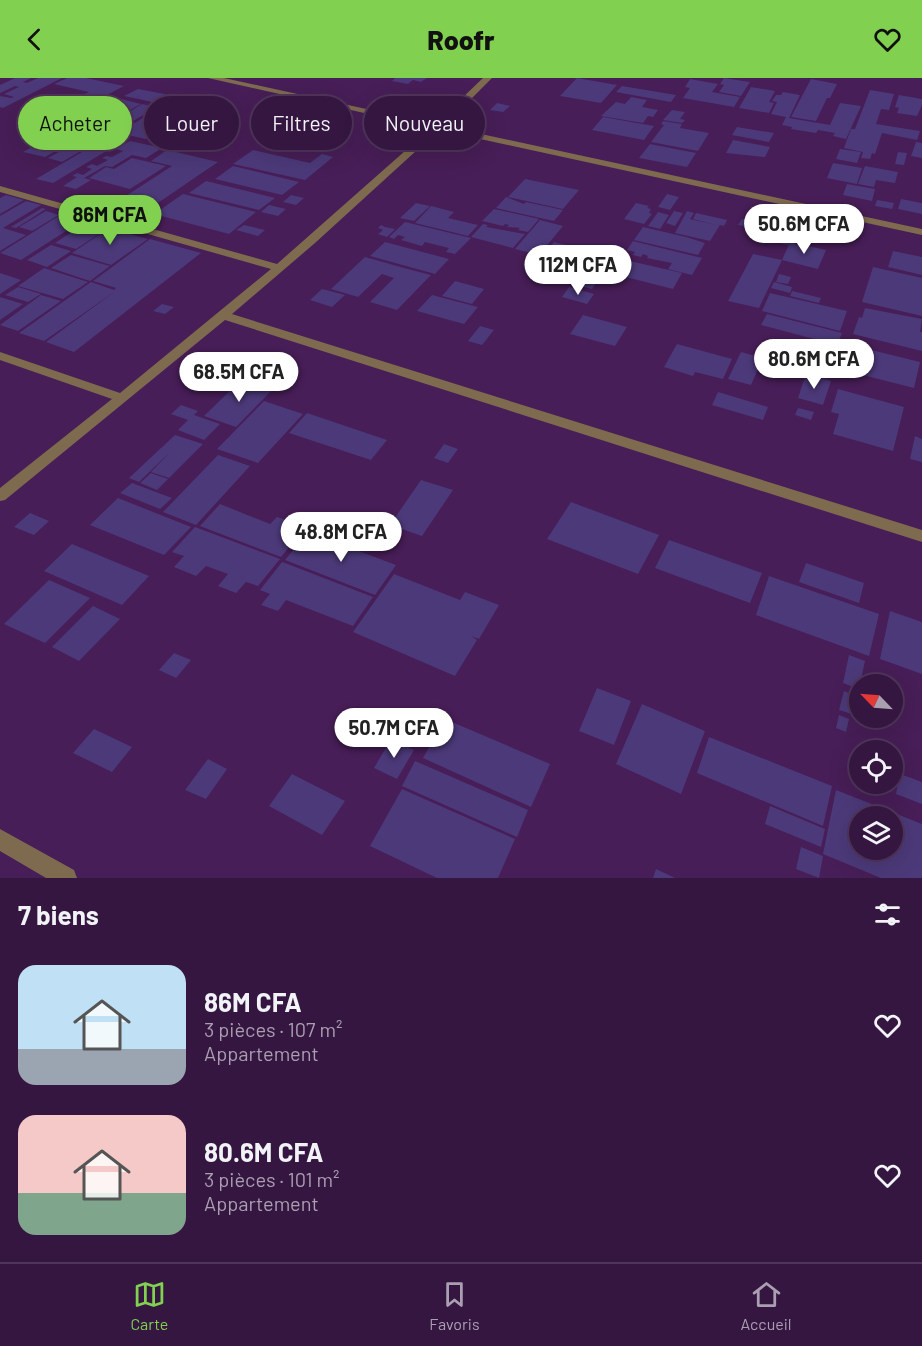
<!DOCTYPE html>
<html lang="fr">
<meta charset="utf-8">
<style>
:root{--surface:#351641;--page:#3d1f48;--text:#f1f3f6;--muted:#aa9fb1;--line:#4f355a;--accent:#81d050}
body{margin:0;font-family:Barlow,sans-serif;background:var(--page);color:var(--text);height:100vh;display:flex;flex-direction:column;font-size:22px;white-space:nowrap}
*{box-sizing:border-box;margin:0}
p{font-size:20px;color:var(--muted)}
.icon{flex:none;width:33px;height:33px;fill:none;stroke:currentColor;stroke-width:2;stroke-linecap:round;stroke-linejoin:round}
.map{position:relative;height:800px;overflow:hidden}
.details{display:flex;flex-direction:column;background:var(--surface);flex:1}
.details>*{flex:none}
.banner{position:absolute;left:18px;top:18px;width:600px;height:54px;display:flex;gap:12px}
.needle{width:39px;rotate:295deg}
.buttons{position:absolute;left:849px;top:596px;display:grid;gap:12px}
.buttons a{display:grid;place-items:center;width:54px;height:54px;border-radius:50%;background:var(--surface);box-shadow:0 6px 24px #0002,0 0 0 2px var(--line);font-size:30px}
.price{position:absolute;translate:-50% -51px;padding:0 14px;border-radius:21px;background:#fff;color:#222;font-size:20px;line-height:39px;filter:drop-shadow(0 2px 3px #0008)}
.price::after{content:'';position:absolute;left:50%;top:36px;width:18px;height:14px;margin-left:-9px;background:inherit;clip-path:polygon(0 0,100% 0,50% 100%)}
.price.active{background:var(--accent);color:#111}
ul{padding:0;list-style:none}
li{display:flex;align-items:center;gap:18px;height:150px;padding:0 18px}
li span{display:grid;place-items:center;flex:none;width:168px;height:120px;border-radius:18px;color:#555}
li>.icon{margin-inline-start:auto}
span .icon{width:72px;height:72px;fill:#fffc;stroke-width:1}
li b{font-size:26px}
h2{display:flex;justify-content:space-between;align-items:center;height:72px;padding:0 18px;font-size:26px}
.chip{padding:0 21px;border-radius:27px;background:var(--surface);box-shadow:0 6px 24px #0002,0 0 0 2px var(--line);font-size:21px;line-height:54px}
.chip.active{background:var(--accent);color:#111}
header{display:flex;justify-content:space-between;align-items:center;height:78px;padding:0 18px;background:var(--accent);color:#111;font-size:27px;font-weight:800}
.dock{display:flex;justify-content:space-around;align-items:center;height:84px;border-top:2px solid var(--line);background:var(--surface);font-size:16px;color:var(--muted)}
.dock a{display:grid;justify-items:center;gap:3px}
.dock .active{color:var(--accent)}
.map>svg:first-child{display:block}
.building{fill:#4c3979;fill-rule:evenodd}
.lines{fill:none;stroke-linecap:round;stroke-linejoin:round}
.minor{fill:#7e6a4f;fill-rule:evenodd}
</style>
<header><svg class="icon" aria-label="back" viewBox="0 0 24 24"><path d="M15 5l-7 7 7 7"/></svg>Roofr<svg class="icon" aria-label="heart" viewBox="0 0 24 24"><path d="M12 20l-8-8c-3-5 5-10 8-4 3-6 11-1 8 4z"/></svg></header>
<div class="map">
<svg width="922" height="800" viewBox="0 0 922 800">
<rect width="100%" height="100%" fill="#471e57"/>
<!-- building -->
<path class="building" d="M15,0H31L23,4L27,5L38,0H62L3,30L0,29V18L11,20L14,19L4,16L19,9L15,8L0,15V7Z
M67,0H86L124,8L56,44L39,40L89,14L54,6Z
M395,0H427L421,4L413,2L408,6L392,3Z
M577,0L617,7L601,25L560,18Z
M724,0L750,4L741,18L719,14L724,7L720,6Z
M690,1L718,6L712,14L740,19L734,29L683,20L690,10L685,9Z
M811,1L837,6L830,20H827L816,43L791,39Z
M622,8L676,17L671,24L616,14Z
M751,9L775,13L769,24L774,25L769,35L739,30Z
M138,11L175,18L162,26L124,18Z
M870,12L894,16L889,32L881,31L876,46L920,53L917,62L882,55L875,76L872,75L870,81L861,80L863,74L844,70L851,51H855Z
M783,14L800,17L789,40L830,47L840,25L861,28L846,61L833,58L835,55L818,52L816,55L791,51L792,49L782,47L786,39L771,36L777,24L772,23L776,17H781Z
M899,17L922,21V27L917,38L897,35L899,30L895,29Z
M113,19L141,26L115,40L109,39L104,41L110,43L101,48L95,46L91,49L96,50L45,79L23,74L70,48L59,45L65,41L70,42L86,31L89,32L99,27L96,26Z
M631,19L647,22L642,29L658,32L653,39L648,38L643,45L601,38L616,24L625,26Z
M497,25L510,28L503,34L490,32Z
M142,26L157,29L111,56L96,53L121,38L124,39L127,37H124Z
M672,32L685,34L680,41L685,42L682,45L663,42Z
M153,34L180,40L146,61L118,55Z
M603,39L654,48L644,62L592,52Z
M663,43L682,46L680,50L709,55L698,73L651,64L664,47L661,46Z
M737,49L774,55L769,64L732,57Z
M94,54L108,57L62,84L48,80Z
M111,57L128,60L53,105L36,101Z
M733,62L770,69L765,79L726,75Z
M130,63L162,70L146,80L132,77L112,89L105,88L84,100L91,102L76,111L63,108L77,99L72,98L77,95L83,97L92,91L86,89L92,86L97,88L108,82L102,80L106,78L112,79L123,73L116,71Z
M916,64L922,65V80L911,78Z
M650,66L696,75L687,89L639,80Z
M840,71L861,74L857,85L836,81Z
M167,72L218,84L149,131L118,123L172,88L151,83Z
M253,72L310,85L322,76L333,79L305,102L233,86Z
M898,74L907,75L904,87L895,86Z
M132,80L166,88L130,111L89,100L106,89L114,91Z
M833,85L862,90L857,106L827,100Z
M233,88L299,104L282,117L215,101Z
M865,88L898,94L895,105L876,102L874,109L858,106Z
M525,101L579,112L563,131L508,119Z
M206,103L275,120L259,132L189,115Z
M847,106L875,111L872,123L843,117Z
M183,116L256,134L229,156L154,136Z
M667,116L679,119L670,132L658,129Z
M6,117L24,122L0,136V120Z
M291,117L304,120L296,127L283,124Z
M506,119L524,126L526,124L563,132L554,143L496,130Z
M901,121L922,125V136L898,131Z
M877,122L894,125L892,131L875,128Z
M26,123L41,127L3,150L26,157L0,173V138Z
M416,125L430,128L414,143L400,140Z
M636,125L649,128L647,130L651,131L649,135L652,136L644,146L624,141Z
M269,127L286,131L278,138L261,134Z
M431,128L454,134L448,140L478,147L468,158L415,145Z
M42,130L46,131L16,150L11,149Z
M494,131L539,141L528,154L518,152L520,150L507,149L509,147L505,146L503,148L482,143Z
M46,133L59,137L32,153L19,149Z
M674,133L683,135L675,148L666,145Z
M687,133L694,135L690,141L716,147L693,141L696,135L727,142L724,148L720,147L710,163L675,155Z
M658,134L669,137L660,151L648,148Z
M62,136L83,142L21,182L0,175Z
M742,141L766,147L764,152L738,147Z
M540,142L563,148L539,177L515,171Z
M87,144L108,150L76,171L55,165Z
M405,144L471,160L455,176L446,174L449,170L425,164L422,168L401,162L405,159L398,157L394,161L389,159Z
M483,146L488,147L486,149L525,156L513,170L471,159Z
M244,147L265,152L258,158L236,152Z
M381,147L385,149L395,151L387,159L378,156L383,152L378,150Z
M643,149L686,159L705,165L698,177L634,162Z
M109,150L148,161L111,187L72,175Z
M773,150L793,155L788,167L767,162Z
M150,161L201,175L74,274L46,264L117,212L44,263L19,255L91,204L114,212L116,210L93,203Z
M633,163L661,170L702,180L692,197L668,191L672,185L647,180L648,178L643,176L641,179L633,177L635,174L627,172Z
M385,164L449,181L435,196L370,178Z
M554,164L615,179L605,192L543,177Z
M790,164L826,172L818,191L782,182Z
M51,167L71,173L47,189L27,182Z
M893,173L922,179V197L888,189Z
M753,176L782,182L759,230L728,223Z
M71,177L110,188L90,203L51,190Z
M536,178L558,183L547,198L524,192Z
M365,179L404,190L431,197L397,232L370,224L394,200L382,196L358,219L331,211Z
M617,180L682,195L673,211L606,194Z
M563,183L604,193L592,211L549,200Z
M873,189L922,200V238L862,224Z
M44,190L88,204L63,221L18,208Z
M0,195L21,202L0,216Z
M779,196L791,199L788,206L776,204Z
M455,203L484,211L472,226L442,218Z
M774,204L792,209L790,215L771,210Z
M18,209L41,216L28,224L5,217Z
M569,209L594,216L587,226L562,219Z
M322,211L345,217L332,229L310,222Z
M792,213L821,220L819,225L790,218Z
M770,215L847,233L840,253L762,233Z
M41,217L61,223L18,253L0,247Z
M432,217L478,229L464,246L417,233Z
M0,219L23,226L0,242Z
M162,226L174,229L165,236L153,233Z
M865,230L922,241L920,254H922V273L853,256L859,239L862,240Z
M767,236L842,255L837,267L761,247Z
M583,237L627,249L615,268L570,256Z
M480,248L494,252L482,267L468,263Z
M677,266L732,281L723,301L695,294L693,298L664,289Z
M847,266L920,284L914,310L839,291Z
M792,267L805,271L801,279L788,276Z
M741,274L763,280L751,307L728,301Z
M825,280L835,283L832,291L822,289Z
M217,289L239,295L226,308L204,301Z
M806,296L831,303L823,327L798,320Z
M242,301L273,311L236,349L204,338Z
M838,311L904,329L893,373L833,356L839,336L831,334Z
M718,314L768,329L763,342L712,327Z
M264,323L303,336L258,385L217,371Z
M181,327L198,333L194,337L220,346L204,362L178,352L188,342L171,336Z
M798,330L814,334L811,342L795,337Z
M307,335L387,362L371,382L289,355Z
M175,357L203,366L169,400L151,394L170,374L139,404L129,400Z
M915,358L922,361V384L910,381Z
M444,366L458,371L448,385L434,380Z
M218,377L250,388L196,447L163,434Z
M151,395L168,401L157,412L140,405Z
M421,402L453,412L422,458L390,447Z
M132,405L172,420L160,431L120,415Z
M118,420L191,449L164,477L90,447Z
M571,424L659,457L638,496L547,461Z
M220,426L270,446L277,439L306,449L281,479L200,448Z
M30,435L49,443L34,457L14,449Z
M195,449L280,481L258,508L246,504L236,515L218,508L228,496L206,488L196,498L174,489L184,478L172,474Z
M308,454L396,487L375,517L285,482Z
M669,462L762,495L750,525L655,490Z
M72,466L149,498L122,527L44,493Z
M282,484L285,485L373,519L353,548L286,522L278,533L261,527L270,516L260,512Z
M806,485L864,505L859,525L799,504Z
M394,496L460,522L465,514L499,527L479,561L471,558L477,562L455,598L353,554Z
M769,498L879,536L869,578L756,537Z
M49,502L90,520L45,565L4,546Z
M93,528L120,541L79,583L52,569Z
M890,533L922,544V596L880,581Z
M174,575L191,582L176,600L159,592Z
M849,577L865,583L859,611L843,605Z
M597,610L631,623L614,667L579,653Z
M844,613L855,618L852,636L839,632Z
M642,626L705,653L681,716L616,686Z
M839,637L849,641L846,654L836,650Z
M445,641L550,686L531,729L423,680Z
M94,651L132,669L112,694L73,675Z
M709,659L832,708L823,748L697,695Z
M391,661L414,672L397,701L374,690Z
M208,681L227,691L206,721L185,712Z
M415,683L528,732L517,759L402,708Z
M292,696L345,723L322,757L269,728Z
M900,696L922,704V726L896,716Z
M402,711L515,761L498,800H437L370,768Z
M836,712L922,746V800H881L823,776ZM860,738H892V771H860Z
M770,728L825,751L821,769L765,746Z
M801,769L823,778L819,800L796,791Z
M656,791L675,800H653Z"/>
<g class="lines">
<!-- minor -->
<path class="minor" d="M208,0H224L435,46L483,0H492L444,48L922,151V157L439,52L315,165L232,236L922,452V464L225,242L5,422L0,423V410L112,321L0,282V274L120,315L271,191L0,114V108L277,186L431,50Z
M0,751L74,792L77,800H46L0,773Z"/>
</g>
</svg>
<div class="buttons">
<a><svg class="needle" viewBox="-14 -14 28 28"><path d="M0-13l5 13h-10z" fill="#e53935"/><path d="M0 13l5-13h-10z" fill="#aa9fb1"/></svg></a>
<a><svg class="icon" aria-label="locate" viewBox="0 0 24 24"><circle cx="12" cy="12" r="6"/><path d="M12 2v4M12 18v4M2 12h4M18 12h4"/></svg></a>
<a><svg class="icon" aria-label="layers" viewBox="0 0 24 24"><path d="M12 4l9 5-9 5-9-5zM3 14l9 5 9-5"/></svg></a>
</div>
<b class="price active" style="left:110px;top:168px">86M CFA</b>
<b class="price" style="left:804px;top:177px">50.6M CFA</b>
<b class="price" style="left:578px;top:218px">112M CFA</b>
<b class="price" style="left:814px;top:312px">80.6M CFA</b>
<b class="price" style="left:239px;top:325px">68.5M CFA</b>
<b class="price" style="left:341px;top:485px">48.8M CFA</b>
<b class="price" style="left:394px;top:681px">50.7M CFA</b>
<div class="banner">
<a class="chip active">Acheter</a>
<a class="chip">Louer</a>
<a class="chip">Filtres</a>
<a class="chip">Nouveau</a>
</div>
</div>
<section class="details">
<h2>7 biens<svg class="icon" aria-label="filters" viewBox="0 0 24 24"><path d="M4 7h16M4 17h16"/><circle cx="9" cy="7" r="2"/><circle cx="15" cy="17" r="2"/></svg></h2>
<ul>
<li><span style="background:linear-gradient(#bfe0f5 70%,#9aa5b1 0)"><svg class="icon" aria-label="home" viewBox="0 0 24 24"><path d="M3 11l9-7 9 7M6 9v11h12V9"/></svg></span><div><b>86M CFA</b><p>3 pièces · 107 m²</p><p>Appartement</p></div><svg class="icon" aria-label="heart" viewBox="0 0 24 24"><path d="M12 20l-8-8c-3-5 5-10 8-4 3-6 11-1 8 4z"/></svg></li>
<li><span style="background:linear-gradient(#f6c9c9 65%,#7fa58c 0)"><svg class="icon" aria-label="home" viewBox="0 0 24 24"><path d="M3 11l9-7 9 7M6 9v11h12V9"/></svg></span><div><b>80.6M CFA</b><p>3 pièces · 101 m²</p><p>Appartement</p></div><svg class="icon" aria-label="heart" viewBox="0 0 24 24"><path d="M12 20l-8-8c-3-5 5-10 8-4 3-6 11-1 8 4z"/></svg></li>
</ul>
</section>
<nav class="dock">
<a class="active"><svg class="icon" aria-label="map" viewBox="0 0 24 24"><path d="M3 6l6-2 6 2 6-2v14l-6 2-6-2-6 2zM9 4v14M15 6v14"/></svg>Carte</a>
<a><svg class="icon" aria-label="saved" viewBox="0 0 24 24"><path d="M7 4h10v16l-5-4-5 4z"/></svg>Favoris</a>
<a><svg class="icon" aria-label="home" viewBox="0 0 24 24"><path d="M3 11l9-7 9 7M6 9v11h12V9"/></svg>Accueil</a>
</nav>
